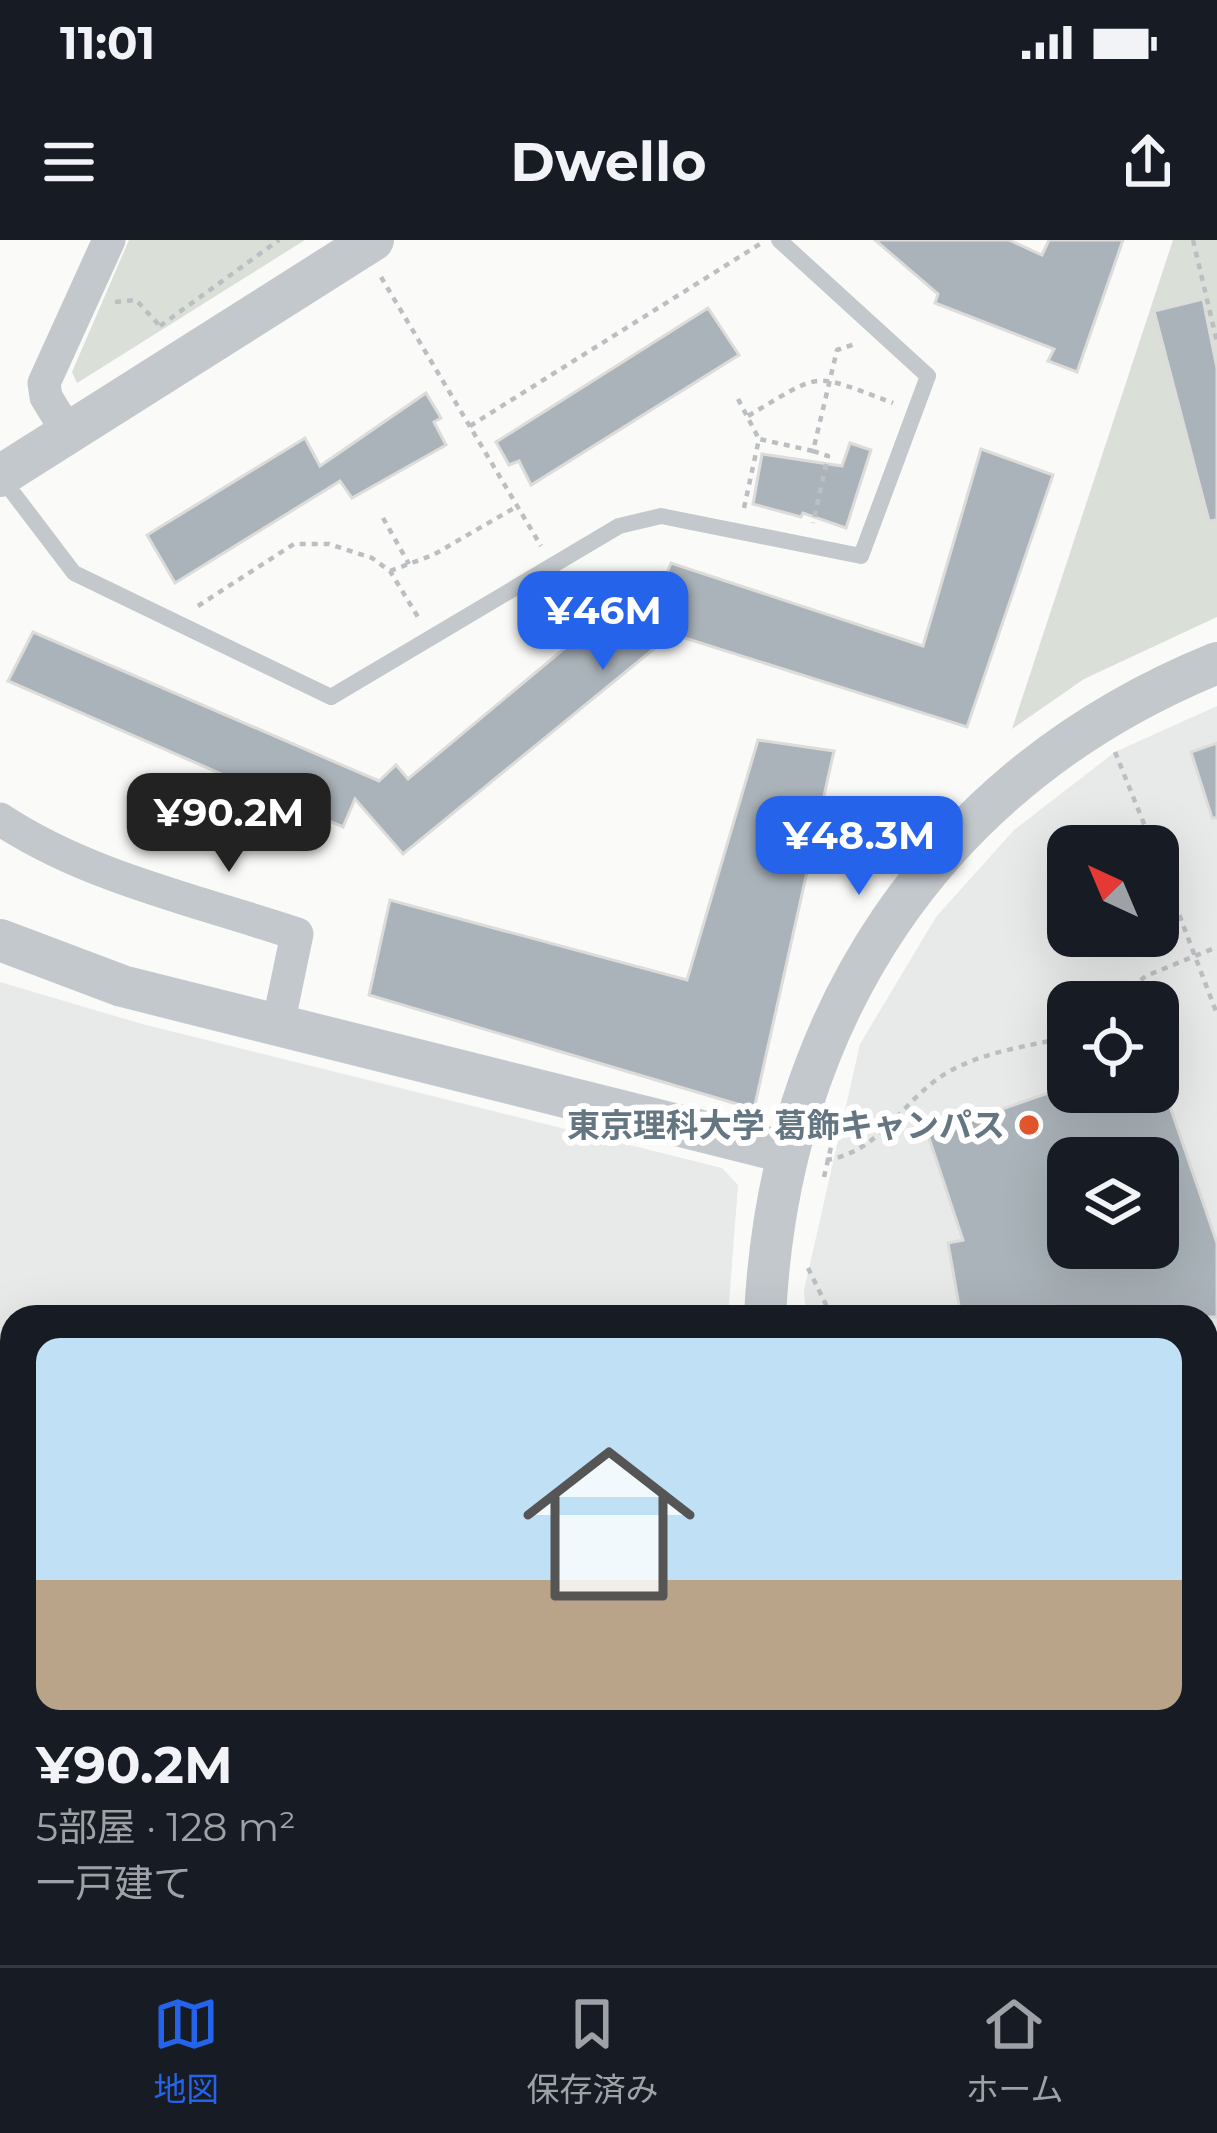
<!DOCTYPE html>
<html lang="ja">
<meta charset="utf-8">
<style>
:root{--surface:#171b24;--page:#242831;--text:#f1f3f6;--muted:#9ea1a6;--line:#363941;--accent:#2563eb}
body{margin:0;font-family:Montserrat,"Noto Sans JP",sans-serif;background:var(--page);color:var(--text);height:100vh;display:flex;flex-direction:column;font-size:45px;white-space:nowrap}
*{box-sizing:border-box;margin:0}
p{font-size:39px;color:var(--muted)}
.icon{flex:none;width:66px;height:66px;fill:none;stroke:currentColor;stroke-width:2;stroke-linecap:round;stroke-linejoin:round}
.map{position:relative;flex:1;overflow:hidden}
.sheet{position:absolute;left:0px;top:1065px;width:1218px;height:660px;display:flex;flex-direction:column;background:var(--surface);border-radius:36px 36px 0 0;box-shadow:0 12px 48px #0002}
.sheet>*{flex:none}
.needle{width:78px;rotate:316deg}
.controls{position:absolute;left:1047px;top:585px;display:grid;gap:24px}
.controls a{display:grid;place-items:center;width:132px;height:132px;border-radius:24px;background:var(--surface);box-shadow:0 12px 48px #0002;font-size:60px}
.price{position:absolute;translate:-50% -102px;padding:0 27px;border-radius:24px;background:var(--accent);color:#fff;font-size:39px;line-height:78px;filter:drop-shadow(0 3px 6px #0008)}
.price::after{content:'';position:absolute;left:50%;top:72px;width:36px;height:27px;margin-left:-18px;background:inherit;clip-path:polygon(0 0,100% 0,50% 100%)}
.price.selected{background:#222;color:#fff}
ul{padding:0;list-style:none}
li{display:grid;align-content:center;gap:24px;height:636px;padding:0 36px}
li+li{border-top:3px solid var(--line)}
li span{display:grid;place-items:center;height:372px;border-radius:24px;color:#555}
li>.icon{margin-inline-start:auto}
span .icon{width:216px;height:216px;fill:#fffc;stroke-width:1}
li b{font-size:51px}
.status{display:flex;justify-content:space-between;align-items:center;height:84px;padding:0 60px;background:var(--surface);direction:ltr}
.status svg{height:33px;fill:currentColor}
header{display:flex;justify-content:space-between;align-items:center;height:156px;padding:0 36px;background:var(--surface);font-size:54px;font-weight:700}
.menu{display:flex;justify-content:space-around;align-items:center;height:168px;border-top:3px solid var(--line);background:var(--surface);font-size:33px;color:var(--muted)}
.menu a{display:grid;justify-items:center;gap:6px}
.menu .selected{color:var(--accent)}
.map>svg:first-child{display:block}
.built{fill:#e8e9e9;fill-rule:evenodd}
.green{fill:#dadfd7}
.building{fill:#aab3b9;stroke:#dcdcda;stroke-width:3;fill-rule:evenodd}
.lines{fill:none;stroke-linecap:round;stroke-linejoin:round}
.path{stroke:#bbbfc2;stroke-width:4.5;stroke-dasharray:6 6;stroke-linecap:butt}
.service{stroke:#c3c8cc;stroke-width:16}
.minor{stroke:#c3c8cc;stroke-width:33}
.tertiary{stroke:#c3c8cc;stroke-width:42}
.poi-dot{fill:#e4572e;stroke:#fff;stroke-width:4.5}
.labels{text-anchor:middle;stroke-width:12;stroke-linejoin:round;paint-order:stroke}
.poi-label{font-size:33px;font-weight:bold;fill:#657683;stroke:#fff;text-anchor:end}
</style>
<div class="status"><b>11:01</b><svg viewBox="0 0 49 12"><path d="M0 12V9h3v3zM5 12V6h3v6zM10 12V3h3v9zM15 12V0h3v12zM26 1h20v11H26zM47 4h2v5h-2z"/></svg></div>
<header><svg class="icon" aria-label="menu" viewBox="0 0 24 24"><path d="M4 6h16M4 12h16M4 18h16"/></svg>Dwello<svg class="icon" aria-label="share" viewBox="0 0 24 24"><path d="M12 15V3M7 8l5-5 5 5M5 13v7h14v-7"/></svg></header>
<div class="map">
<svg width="1217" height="1725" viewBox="0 0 1217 1725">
<rect width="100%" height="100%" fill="#fafaf8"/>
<!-- built -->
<path class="built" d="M1217,466V1256L1206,1258V1077H806L804,1050L860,804L936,677L1014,590L1115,512ZM1068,606H1158V696H1068ZM1068,762H1158V852H1068ZM1068,918H1158V1008H1068Z
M0,742L142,784L722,928L738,945L728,1077H12V1713H1033L1045,1725H0Z"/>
<!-- green -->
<path class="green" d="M129,0H305L77,143L72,132Z
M1173,0H1217V377L1084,439L1012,489Z
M1217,1260V1725H1159L1148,1713H1206V1262Z"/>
<!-- building -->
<path class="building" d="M875,0H1009L1042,15L1049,0H1123L1077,132L1048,121L1054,109L935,63L938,54Z
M1203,59L1217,128V280L1209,281L1154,71Z
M708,68L739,115L531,245L519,221L509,225L496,202Z
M426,153L441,178L434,182L446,205L352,258L340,241L175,343L147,295L305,198L320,226Z
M850,203L871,210L846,288L803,273L801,277L753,264L762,214L842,226Z
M981,209L1053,235L967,487L672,394L403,614L355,559L343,587L8,441L33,392L379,541L396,525L408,539L608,372L637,405L671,323L923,406Z
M758,500L834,511L754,869L369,755L390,660L687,740Z
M1217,503V578H1212L1191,512Z
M1068,846V852H1165L1217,1003V1077H961L948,1003L963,1000L928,895ZM1068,918H1158V1008H1068Z"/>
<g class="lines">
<!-- path -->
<path class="path" d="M1193,0L1217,102
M381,37L541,306
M115,62L136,60L159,85
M160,86L279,0
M738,159L759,199
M748,176C824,131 810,132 893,163
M470,186L760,4
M813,211L828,216L813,283
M744,268L759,199L813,211L837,110L858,103
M383,278L409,324
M390,331L433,315L516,267
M198,366L294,304H329L372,318L390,331L418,377
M1115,512L1153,606
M1158,619L1217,774
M1112,762L1146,736L1217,707
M826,920C883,912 904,855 952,830C987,811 1029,806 1068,797
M824,937L831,907
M808,1028L832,1077
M1206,1254L1217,1247
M1133,1713L1144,1725"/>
<!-- service -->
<path class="service" d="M1,237L74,333L331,457L619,286L661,276L861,316L928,136L779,0"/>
<!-- minor -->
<path class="minor" d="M68,193L46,157L44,143L109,0
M0,579C87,637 199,661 297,694L278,785"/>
<!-- tertiary -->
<path class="tertiary" d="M0,236L373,0
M0,700L122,746L785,912
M765,1077C779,778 936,537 1217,423
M1083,1713L1094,1725"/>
</g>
<!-- markers -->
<circle class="poi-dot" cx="1029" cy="885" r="12"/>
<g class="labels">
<!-- poi labels -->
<g class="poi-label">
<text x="1005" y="897">東京理科大学 葛飾キャンパス</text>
</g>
</g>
</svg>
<div class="controls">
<a><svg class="needle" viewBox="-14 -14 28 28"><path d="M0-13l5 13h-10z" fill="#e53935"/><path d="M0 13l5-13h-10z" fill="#9ea1a6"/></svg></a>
<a><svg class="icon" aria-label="locate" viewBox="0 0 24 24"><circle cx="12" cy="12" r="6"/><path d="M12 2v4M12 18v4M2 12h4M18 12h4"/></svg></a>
<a><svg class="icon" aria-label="layers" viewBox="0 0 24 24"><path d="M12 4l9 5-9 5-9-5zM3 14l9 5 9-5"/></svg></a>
</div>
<b class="price" style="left:603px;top:433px">¥46M</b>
<b class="price selected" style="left:229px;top:635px">¥90.2M</b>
<b class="price" style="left:859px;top:658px">¥48.3M</b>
<section class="sheet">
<ul>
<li><span style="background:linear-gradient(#bfe0f5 65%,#b9a48a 0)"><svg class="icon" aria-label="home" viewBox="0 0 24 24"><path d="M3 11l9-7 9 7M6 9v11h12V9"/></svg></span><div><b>¥90.2M</b><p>5部屋 · 128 m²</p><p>一戸建て</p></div></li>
</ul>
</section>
</div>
<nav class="menu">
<a class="selected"><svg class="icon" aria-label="map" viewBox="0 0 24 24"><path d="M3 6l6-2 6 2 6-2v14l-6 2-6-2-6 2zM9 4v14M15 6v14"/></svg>地図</a>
<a><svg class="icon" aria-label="saved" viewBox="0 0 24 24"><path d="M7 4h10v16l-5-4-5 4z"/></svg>保存済み</a>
<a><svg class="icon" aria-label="home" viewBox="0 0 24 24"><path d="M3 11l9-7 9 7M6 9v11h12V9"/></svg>ホーム</a>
</nav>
